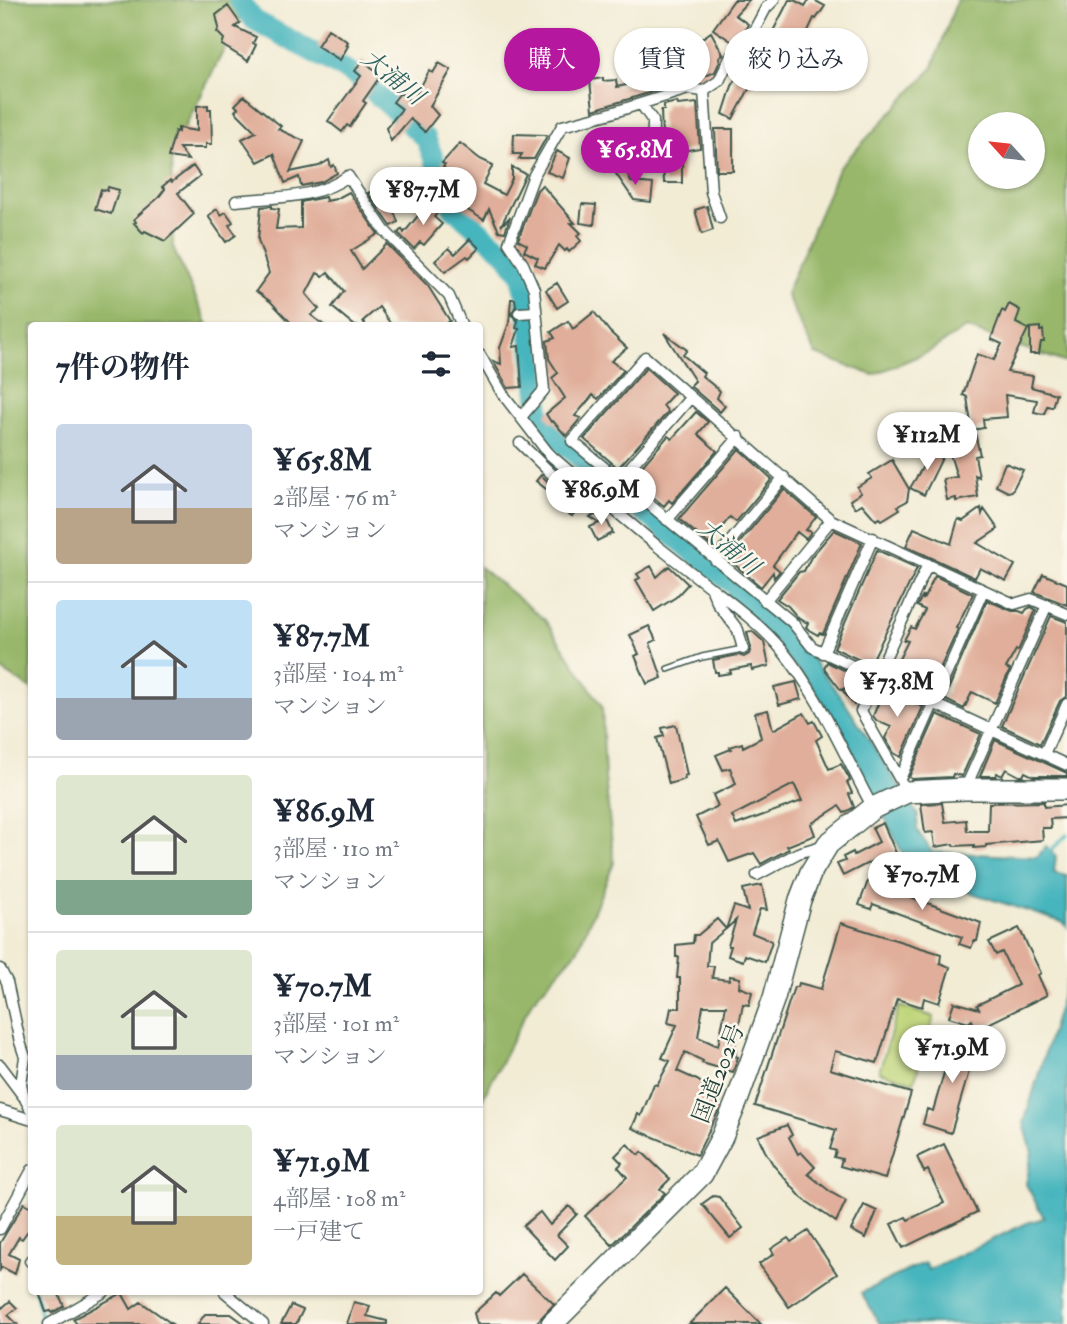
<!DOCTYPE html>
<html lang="ja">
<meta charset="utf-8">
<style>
:root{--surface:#fff;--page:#f2f2f3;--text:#1f2937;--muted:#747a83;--line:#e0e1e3;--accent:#b5179e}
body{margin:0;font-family:"IM FELL Double Pica","Noto Serif JP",serif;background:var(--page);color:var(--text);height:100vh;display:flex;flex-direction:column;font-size:26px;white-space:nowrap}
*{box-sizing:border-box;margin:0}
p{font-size:23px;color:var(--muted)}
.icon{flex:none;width:38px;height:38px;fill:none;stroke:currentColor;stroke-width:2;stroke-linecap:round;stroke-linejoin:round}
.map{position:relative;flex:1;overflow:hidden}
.side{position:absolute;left:28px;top:322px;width:455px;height:973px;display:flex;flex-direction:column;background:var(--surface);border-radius:7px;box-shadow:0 2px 5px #0004}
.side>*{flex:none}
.banner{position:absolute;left:504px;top:28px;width:457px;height:63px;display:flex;gap:14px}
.needle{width:46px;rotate:297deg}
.buttons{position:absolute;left:968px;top:112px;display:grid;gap:14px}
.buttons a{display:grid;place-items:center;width:77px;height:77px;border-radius:50%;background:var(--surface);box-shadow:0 2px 5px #0004;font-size:35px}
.price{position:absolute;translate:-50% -60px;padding:0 16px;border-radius:24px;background:#fff;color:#222;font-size:23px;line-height:46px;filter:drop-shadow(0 2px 4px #0008)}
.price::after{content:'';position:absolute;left:50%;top:42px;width:21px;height:16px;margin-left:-10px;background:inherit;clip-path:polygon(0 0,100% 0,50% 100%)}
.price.current{background:var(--accent);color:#fff}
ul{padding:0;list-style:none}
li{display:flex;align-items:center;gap:21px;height:175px;padding:0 28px}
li+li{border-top:2px solid var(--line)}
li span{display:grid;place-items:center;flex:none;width:196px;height:140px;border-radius:7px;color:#555}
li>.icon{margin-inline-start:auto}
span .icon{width:84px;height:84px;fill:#fffc;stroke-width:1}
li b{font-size:30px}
h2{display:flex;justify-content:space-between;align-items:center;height:84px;padding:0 28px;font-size:30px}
.tag{padding:0 24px;border-radius:32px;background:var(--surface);box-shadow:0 2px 5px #0004;font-size:24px;line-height:63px}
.tag.current{background:var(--accent);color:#fff}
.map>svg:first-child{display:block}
.green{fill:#c0d67a;stroke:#708a57;stroke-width:2}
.forest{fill:#98b76a;stroke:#5c7a4f;stroke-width:2;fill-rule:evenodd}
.water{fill:#46b5bd;stroke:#327978;stroke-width:2}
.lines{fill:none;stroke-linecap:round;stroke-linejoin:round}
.stream{stroke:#46b5bd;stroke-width:3.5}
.river{stroke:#46b5bd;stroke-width:21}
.building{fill:#e0ae9a;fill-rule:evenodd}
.lane-casing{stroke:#3f574c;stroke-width:8}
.street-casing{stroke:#3f574c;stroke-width:13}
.highway-casing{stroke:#3f574c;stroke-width:24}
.lane{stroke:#fff;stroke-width:5}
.street{stroke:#fff;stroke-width:10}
.highway{stroke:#fff;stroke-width:21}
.labels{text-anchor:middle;stroke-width:5;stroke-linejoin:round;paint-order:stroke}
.street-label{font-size:23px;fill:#1f3d34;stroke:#fbf7ec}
.water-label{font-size:24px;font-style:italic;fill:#2b615d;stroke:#fbf7ec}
</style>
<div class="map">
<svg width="1067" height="1324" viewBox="0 0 1067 1324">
<rect width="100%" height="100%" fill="#fbf7ec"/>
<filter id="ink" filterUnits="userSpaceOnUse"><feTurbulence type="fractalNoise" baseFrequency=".0143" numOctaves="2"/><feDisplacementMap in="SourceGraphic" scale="14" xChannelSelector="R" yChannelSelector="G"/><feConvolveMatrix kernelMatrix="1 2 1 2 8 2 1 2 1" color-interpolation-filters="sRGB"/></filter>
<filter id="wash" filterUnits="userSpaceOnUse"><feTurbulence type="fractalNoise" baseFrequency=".00686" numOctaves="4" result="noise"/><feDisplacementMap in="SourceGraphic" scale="28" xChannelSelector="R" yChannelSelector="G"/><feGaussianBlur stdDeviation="1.57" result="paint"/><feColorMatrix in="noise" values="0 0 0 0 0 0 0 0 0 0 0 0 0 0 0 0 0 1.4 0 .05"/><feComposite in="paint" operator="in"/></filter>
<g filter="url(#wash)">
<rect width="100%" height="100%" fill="#f2ecd5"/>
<!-- green -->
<path class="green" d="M899,1006L934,1017L914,1082L879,1072Z"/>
<!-- forest -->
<path class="forest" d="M0,0H249L171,155L173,248L208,325L32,326L31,689L0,669Z
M957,0H1067V363L966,328L928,352L873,375L815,354L786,294L838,169L932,69ZM980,124H1032V177H980Z
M480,567L545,620L602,706L605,777L614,863L577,951L532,1001L480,1104Z"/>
<!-- water -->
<path class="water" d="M735,584L791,632L842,698L918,815L917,830L932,852L1037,857L1046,846L1056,856L1054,873L1067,876V927L1062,922L916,875L910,869L843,732L810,683L727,596Z
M1067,979V1324H880L861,1293L919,1265L925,1263L928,1270L1027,1223L1044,1218L1026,1184L1032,1152L1024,1123Z"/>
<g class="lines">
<!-- stream -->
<path class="stream" d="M1048,853L1067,835
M36,1292L42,1324"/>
<!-- river -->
<path class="river" d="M239,0L254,20L355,75L426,139L453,208L505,253L521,274L526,295L541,424L612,486L755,602"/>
</g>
<g id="blocks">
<!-- building -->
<path class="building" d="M734,0H749L735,15L748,24L744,33L734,43L713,29Z
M789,0H794L805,6L809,0H814L825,6L816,19L814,18L801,46L783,37L767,58L771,64L750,87L733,119L723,114L732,86L750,57L769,39Z
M228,6L240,23L235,27L256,37L253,43L256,45L248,61L222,45L224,39L217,32L219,28L216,15Z
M328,29L348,42L346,45L348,46L340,60L317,46Z
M711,32L723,54L719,58L720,61L715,72L692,82L688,80L663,89L662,82L676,75L667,63Z
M363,60L378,73L376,76L379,78L363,101L366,103L353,122L350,127L347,125L342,132L328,121L361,76L355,71Z
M439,63L451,70L430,106L438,115L425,132L410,119L391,141L386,128L402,109L393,102L400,93L412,103L429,71L433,73Z
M603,78V81L616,80L617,87L635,83V86L652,82L655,91L593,110L590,80Z
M244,96L281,126L278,129L304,141L290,172L319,166L329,160L331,167L334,165L337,173L321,182L301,186L299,177L285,183L274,154L258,162L242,139L256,132L235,111L238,108L235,105Z
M677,102L678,105L697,103L700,148L682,151V183H664L661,110H664V105Z
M208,105V109H211L212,144H206V148H179L188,160L168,157L175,131L178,132V128L197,131V106Z
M715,129H733V171H717Z
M514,134L545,135L547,136L534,159H519L522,154H513Z
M642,135L645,149L625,153L622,140Z
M460,143L480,159L493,165L483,184L504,195L512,179V167L526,174L501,226L510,217L505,232L499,231L489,209L484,220L458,204L463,194L450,182L454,178L443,167L445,165L442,163Z
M557,151L570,158L563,178L547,172Z
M193,166L200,176L178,193L194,214L165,241L145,231L143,233L134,223L136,222L134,219L158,198L165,189L162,187L170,180L172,182Z
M625,167L631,182L653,184L651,202L634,200L614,171Z
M385,185L394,201L391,203L398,222L391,226L368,193Z
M542,185L575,223H571L581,233L577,236L581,241L569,252L567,249L565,251L559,245L545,268L535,264L538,258L524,251L527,245L518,240L537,190Z
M108,187L119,190L111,214L95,209L101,189L107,191Z
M349,192L378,234L351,251L362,269L387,244L428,286L450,321L441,326H392L379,307L363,321L366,326H355L332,307L344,291L328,272L323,276L317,273L306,294L319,309L311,315L325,326H294L271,302L256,291L269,273L258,240L261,207L272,206V208L279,209L276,229L301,228V202L325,197L326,201L336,199Z
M430,201L441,209L434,217L442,224L424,245L420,242L414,249L398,233L402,229L404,233Z
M582,204L596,205L594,225L580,223Z
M707,206L713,230L702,234L695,210Z
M217,209L221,215L226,212L233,222L229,225L236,235L226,242L208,216Z
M470,239L479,248L469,258L467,256L445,272L435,261L449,248L455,254Z
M557,283L568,301L557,308L546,290Z
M511,299H515L516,306L511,314L518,321L516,328L519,329L513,347L519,346L522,387L508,388L493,361L501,364L500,348L509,323Z
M1009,304L1020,310L1016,323L1028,329L1007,372L1033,376L1031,387L1056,394L1052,407L1047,406L1044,414L1034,412L1037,400L1005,395L1007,417L983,419L984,428L972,430L967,397L963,395L977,354L994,360L1002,344L991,339L1002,310L1005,312Z
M594,312L610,332L627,348L611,361L624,370L598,399L593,395L575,416L581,418L566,436L553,421L551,422L546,414L565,398L552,378L558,373L549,359L547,341L555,338L551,332L568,321L573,329Z
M1040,327V331L1043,330L1044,342H1041L1039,354H1030V328Z
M664,333L687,350L683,355L704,373L702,376L720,391L717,398L725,406L720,412L690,386L695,381Z
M646,368L674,393L663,405L668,412L618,468L584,439Z
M696,412L708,422L698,434L717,451L672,503L669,500L664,506L631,479L668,436L672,439Z
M975,433L980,455L975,456L979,477L975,475L978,497L956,501V498L947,500L943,479L957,477L949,451L950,441Z
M934,448L944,454L924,495L910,488Z
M739,449L772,479L736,522L730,517L709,544L679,519Z
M892,460L909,489L907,501L898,506L900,509L882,520L880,518L876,520L862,504L855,508L850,500L861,493L857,487L872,478L869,474Z
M1005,463L1023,470L1012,491L1008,492L996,486Z
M541,475L561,494L585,508L582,512L577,509L572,516L556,505L560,500L536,481Z
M784,489L816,517L806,530L811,532L806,539L797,532L773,565L780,571L774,578L773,572L761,587L727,558Z
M981,508L982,514L984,509L998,529L977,543L1015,565L1006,581L980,568L975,578L906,546L914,528L951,544L958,519L963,521Z
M603,512L613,533L597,541L590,527L599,523L590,517Z
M834,530L862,543L823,634L819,633L818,635L809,630L806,627L808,623L799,619L788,606L777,599L799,572L804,571L811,557Z
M877,550L917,568L870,665L834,648Z
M651,566L657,577L669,566L688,584L676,597L654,611L636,580L640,578L637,574Z
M1043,574L1067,584V605L1034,592Z
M935,576L973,594L956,628L958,629L929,693L891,675L908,641L904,640L911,627L915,629L925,610L917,606L923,595V600Z
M987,600L1012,611H1019L1024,613L1027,609L1031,607L1036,610L1018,651L1016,650L1006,668L1010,670L995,703L972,692L964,709L944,699Z
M1051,616L1067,622V696L1060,701L1040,744L1002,726Z
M649,626L656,640L650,643L662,678L647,684L635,656L639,654L630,635Z
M752,631L764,642L769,666L752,670L751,666L730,670L731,673L718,675V672H715L713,660L738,655L744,657L749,654L751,648L747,632Z
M827,662L863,679L862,683L864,684L854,705L843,691L845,688L841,690L824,668Z
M796,682L801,699L779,705L774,687Z
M884,689L923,707L901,757L894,753L885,738L891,727L877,721L873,716Z
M768,710L773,730L804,713L810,723L814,721L822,736L816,740L829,769L841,764L849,778L850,781L847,782L852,793L849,794L854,807L844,813L839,806L811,824L815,835L787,846L789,849L761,864L754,853L729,862L719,841L709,845L696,817L718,806L713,795L736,784L730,768L723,770L716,755L731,749L730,747L742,743L743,747L761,738L755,713ZM794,784L802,801L736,825L732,816Z
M937,714L981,734L962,776L953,774L952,777L912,779L909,777Z
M676,725L687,775L684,776L685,779L669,784L657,738L664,736L662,728Z
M995,740L1067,773V776H1033L1025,772L1023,776H1019L1006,769L1002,776L997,773L996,776H980Z
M1044,802V807L1067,805V818L1050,819L1051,828H1042L1043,840L986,845V847L974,848V845L954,846L953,844L935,847L933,832L925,833L921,804L942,803L945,822L966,820L967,831H988L989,803Z
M883,823L896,853L874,864L876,859L843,876L837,864L845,861L843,857L853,852L854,855L879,842L872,828Z
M868,881L981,923L977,941H974L971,948L959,944L962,937L873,904L871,909L859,905Z
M762,885L767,910L760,909L752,933L772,941L765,962L745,955L743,961L728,956L731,946H728L736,920L726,929L734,906L748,911L743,889Z
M717,919L726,929L709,943L707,966H714L712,978L729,980L730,976L740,978L739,987L752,992L749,1005L743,1004L734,1050H736L735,1056L738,1057L733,1072L702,1063L703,1061L685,1052L677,1071L697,1080L721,1096L714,1108L719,1110L697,1155L632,1128L638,1114L641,1116L654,1084L657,1085L670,1061L662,1058L677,1025L668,1023L671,1008H680V978H677L679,957H676V945L693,943L694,935H698ZM703,1006H726L718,1046L698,1037Z
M841,923L941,954L940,963L950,967L939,1003L924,998L922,1007L897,999L877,1063L835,1051L830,1069L911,1093L885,1179L840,1166L842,1159L834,1157L836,1151L830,1149L836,1130L755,1106L794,987H798L799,983L821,989Z
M1019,928L1041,973L1038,975L1047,995L976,1030L972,1020L968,1023L949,1017L954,1002L979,1009L977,1005L1018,985L1002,952L996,955L989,942Z
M949,1036L977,1044L951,1133L923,1124L927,1109L933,1111L950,1052L944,1051Z
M787,1125L792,1135L789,1137L798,1154L801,1152L815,1167L808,1174L832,1193L846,1201L836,1222L802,1198L774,1166L765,1151L758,1136Z
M627,1144L639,1155L642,1152L670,1179L660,1189L665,1193L612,1245L585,1216L627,1177L618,1167L622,1163L615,1156Z
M944,1144L977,1212L903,1248L891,1224L906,1217L908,1220L944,1203L928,1170L924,1172L917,1157Z
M713,1196L719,1197L743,1228L730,1238L702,1204Z
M24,1203L32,1207V1225L22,1239L19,1237L9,1254L19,1259L15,1274L2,1267L0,1270V1243Z
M864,1205L877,1211L866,1238L851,1230Z
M569,1206L577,1214L557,1235L568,1246L555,1260L523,1226L540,1212L550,1225Z
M808,1231L837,1274L789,1307L759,1264L774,1254L771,1249L788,1238L791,1242Z
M522,1274L554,1304L540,1319L535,1324H477L474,1313L496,1293L499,1296Z
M725,1288L761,1324H689Z
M39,1292H58L64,1306L52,1313L51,1311L46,1312Z
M122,1293L131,1309L141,1302L172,1324H77L73,1319Z
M10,1301L17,1308L8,1315L17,1324H0V1305L2,1308Z
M354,1302L370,1306L367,1316L387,1321V1324H347Z
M291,1305L303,1310L296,1324H281Z
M205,1314H231L245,1324H198Z"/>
</g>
</g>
<g filter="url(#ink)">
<use href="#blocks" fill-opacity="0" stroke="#3f574c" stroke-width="2"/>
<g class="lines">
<defs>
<path id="lane" d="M668,669L702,657L743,649"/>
<path id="street" d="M704,91L711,192L720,218
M641,104L653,121L652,169
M236,201C272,197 319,199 348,176L384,230L449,296L462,326
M519,313L535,312
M480,355L502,393L549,454L606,503
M522,416L544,390L534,289L523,264L509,243L534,175L562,126L608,114L688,89L704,91L719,81L730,58L750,38L766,8L774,0
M520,443L565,487L597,506L606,503L656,545L711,588L718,604L738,630L743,649
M619,480L691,397
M667,520L739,437
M715,560L784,477
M712,588C735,606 762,626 781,649C820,696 844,755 873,808
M765,601L831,520
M1067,614L1031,599L1014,604L831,520L645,357L572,441L792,622L812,647L1067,765
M823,653L873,538
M1044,754L1067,704
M900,779L983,591
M965,789L1047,605
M907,792L861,711L928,564
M757,875L798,853L825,845
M0,969L7,982L20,1042L25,1057L21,1085L24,1097
M0,1065L24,1097L32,1112
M0,1110L32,1120
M0,1229L32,1170
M30,1261H32
M225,1292L263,1324
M49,1324L104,1292"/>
<path id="highway" d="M552,1324L702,1174L722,1137L738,1098L774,998L800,900L811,872L828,844L873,808L907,792L965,789H1067"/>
</defs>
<!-- lane casing -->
<use href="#lane" class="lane-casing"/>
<!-- street casing -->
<use href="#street" class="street-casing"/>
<!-- highway casing -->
<use href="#highway" class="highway-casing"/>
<!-- lane -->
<use href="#lane" class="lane"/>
<!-- street -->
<use href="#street" class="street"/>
<!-- highway -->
<use href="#highway" class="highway"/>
</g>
</g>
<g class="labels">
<!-- street labels -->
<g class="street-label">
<text transform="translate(718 1073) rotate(-69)" y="8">国道202号</text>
</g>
<!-- water labels -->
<g class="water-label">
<text transform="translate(393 77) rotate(39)" y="8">大浦川</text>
<text transform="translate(729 547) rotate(40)" y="8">大浦川</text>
</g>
</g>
</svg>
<div class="buttons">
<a><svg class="needle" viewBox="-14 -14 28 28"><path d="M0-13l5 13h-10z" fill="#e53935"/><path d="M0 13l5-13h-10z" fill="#747a83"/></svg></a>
</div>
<b class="price current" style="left:635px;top:187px">¥65.8M</b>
<b class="price" style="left:423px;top:227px">¥87.7M</b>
<b class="price" style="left:927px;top:472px">¥112M</b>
<b class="price" style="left:601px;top:527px">¥86.9M</b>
<b class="price" style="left:897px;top:719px">¥73.8M</b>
<b class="price" style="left:922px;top:912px">¥70.7M</b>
<b class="price" style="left:952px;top:1085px">¥71.9M</b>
<div class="banner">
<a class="tag current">購入</a>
<a class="tag">賃貸</a>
<a class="tag">絞り込み</a>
</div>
<section class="side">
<h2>7件の物件<svg class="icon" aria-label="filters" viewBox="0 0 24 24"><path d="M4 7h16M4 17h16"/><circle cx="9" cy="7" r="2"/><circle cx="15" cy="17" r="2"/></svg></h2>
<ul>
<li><span style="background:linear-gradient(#c9d6e8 60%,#b9a48a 0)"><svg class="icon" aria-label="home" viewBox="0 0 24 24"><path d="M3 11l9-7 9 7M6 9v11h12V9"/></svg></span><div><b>¥65.8M</b><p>2部屋 · 76 m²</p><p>マンション</p></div></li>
<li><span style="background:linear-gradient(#bfe0f5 70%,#9aa5b1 0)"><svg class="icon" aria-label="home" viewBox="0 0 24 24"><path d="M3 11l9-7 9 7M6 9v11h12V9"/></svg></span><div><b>¥87.7M</b><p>3部屋 · 104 m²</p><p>マンション</p></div></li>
<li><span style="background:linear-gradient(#dfe7d0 75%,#7fa58c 0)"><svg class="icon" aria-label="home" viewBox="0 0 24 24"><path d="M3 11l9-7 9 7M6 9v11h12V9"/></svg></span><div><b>¥86.9M</b><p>3部屋 · 110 m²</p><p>マンション</p></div></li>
<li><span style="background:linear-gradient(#dfe7d0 75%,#9aa5b1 0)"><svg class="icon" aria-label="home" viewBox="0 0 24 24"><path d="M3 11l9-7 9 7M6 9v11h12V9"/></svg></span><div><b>¥70.7M</b><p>3部屋 · 101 m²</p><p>マンション</p></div></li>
<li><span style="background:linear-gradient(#dfe7d0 65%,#c2b280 0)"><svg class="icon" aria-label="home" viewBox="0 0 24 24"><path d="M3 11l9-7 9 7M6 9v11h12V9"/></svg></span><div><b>¥71.9M</b><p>4部屋 · 108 m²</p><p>一戸建て</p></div></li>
</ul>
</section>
</div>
